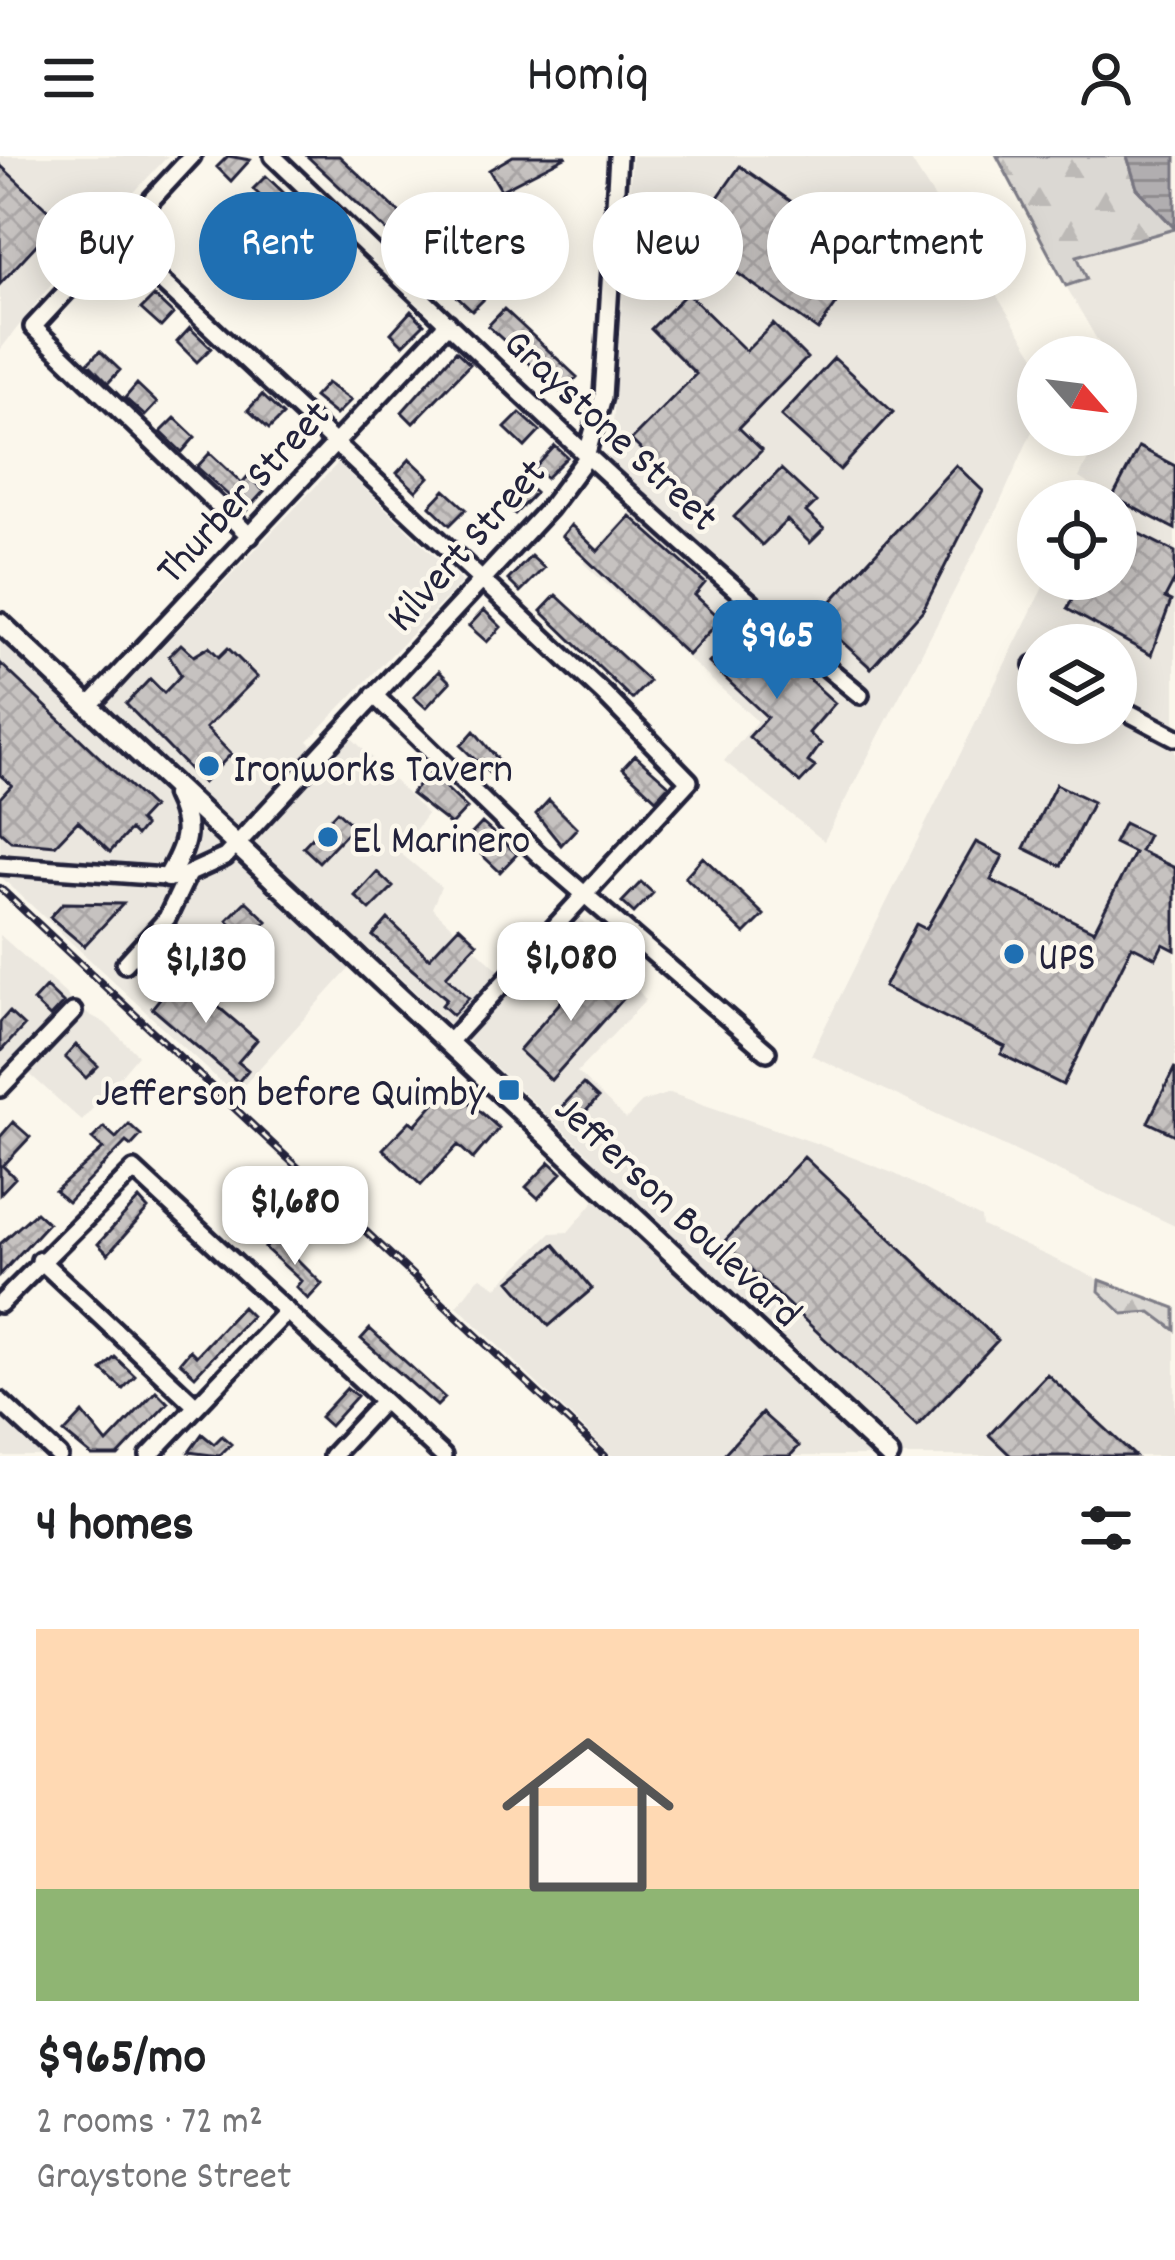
<!DOCTYPE html>
<meta charset="utf-8">
<style>
:root{--surface:#fff;--page:#f6f6f6;--text:#202124;--muted:#757577;--accent:#1f6fb2}
body{margin:0;font-family:Dekko,sans-serif;background:var(--page);color:var(--text);height:100vh;display:flex;flex-direction:column;font-size:45px;white-space:nowrap}
*{box-sizing:border-box;margin:0}
p{font-size:39px;color:var(--muted)}
.icon{flex:none;width:66px;height:66px;fill:none;stroke:currentColor;stroke-width:2;stroke-linecap:round;stroke-linejoin:round}
.map{position:relative;height:1300px;overflow:hidden}
.drawer{display:flex;flex-direction:column;background:var(--surface);flex:1}
.drawer>*{flex:none}
.banner{position:absolute;left:36px;top:36px;width:1104px;height:108px;display:flex;gap:24px}
.needle{width:78px;rotate:118deg}
.buttons{position:absolute;left:1017px;top:180px;display:grid;gap:24px}
.buttons a{display:grid;place-items:center;width:120px;height:120px;border-radius:50%;background:var(--surface);box-shadow:0 6px 30px #0003;font-size:60px}
.price{position:absolute;translate:-50% -102px;padding:0 27px;border-radius:24px;background:#fff;color:#222;font-size:39px;line-height:78px;filter:drop-shadow(0 3px 6px #0008)}
.price::after{content:'';position:absolute;left:50%;top:72px;width:36px;height:27px;margin-left:-18px;background:inherit;clip-path:polygon(0 0,100% 0,50% 100%)}
.price.on{background:var(--accent);color:#fff}
ul{padding:0;list-style:none}
li{display:grid;align-content:center;gap:24px;height:636px;padding:0 36px}
li span{display:grid;place-items:center;height:372px;border-radius:0px;color:#555}
li>.icon{margin-inline-start:auto}
span .icon{width:216px;height:216px;fill:#fffc;stroke-width:1}
li b{font-size:51px}
h2{display:flex;justify-content:space-between;align-items:center;height:144px;padding:0 36px;font-size:51px}
.pill{padding:0 42px;border-radius:54px;background:var(--surface);box-shadow:0 6px 30px #0003;font-size:42px;line-height:108px}
.pill.on{background:var(--accent);color:#fff}
header{display:flex;justify-content:space-between;align-items:center;height:156px;padding:0 36px;background:var(--surface);font-size:54px;font-weight:600}
.map>svg:first-child{display:block}
.built{fill:#ebe7df;fill-rule:evenodd}
.forest{fill:url(#forest-firs);stroke:#7e7d87;stroke-width:3}
.water{fill:url(#water-rules);stroke:#787681;stroke-width:3}
.building{fill:url(#building-cross-hatch);stroke:#22223b;stroke-width:3}
.lines{fill:none;stroke-linecap:round;stroke-linejoin:round}
.minor-casing{stroke:#22223b;stroke-width:24}
.major-casing{stroke:#22223b;stroke-width:27}
.minor{stroke:#fbf7ec;stroke-width:15}
.major{stroke:#fbf7ec;stroke-width:18}
.rail-casing{stroke:#22223b;stroke-width:8}
.rail{stroke:#fbf7ec;stroke-width:3;stroke-dasharray:9;stroke-linecap:butt}
.poi-dot{fill:#1f6fb2;stroke:#fbf7ec;stroke-width:4.5}
.labels{text-anchor:middle;stroke-width:9;stroke-linejoin:round;paint-order:stroke}
.street-label{font-size:42px;fill:#22223b;stroke:#fbf7ec}
.poi-label{font-size:42px;fill:#22223b;stroke:#fbf7ec;text-anchor:start}
</style>
<header><svg class="icon" aria-label="menu" viewBox="0 0 24 24"><path d="M4 6h16M4 12h16M4 18h16"/></svg>Homiq<svg class="icon" aria-label="person" viewBox="0 0 24 24"><circle cx="12" cy="8" r="4"/><path d="M4 21q1-7 8-7t8 7"/></svg></header>
<div class="map">
<svg width="1175" height="1300" viewBox="0 0 1175 1300">
<defs>
<pattern id="forest-firs" width="22" height="20" patternUnits="userSpaceOnUse" patternTransform="scale(3)"><rect width="22" height="20" fill="#dbd8d3"/><path d="M5 1l3.5 6h-7zM16 11l3.5 6h-7z" fill="#bcb9b6"/></pattern>
<pattern id="water-rules" width="6" height="5" patternUnits="userSpaceOnUse" patternTransform="scale(3)"><rect width="6" height="5" fill="#b1aeb0"/><path d="M0 2.5h6" fill="none" stroke="#908d90"/></pattern>
<pattern id="building-cross-hatch" width="8" height="8" patternUnits="userSpaceOnUse" patternTransform="scale(3)"><rect width="8" height="8" fill="#c6c2c0"/><path d="M0 0l8 8M0 8l8-8" fill="none" stroke="#aaa6a6"/></pattern>
</defs>
<rect width="100%" height="100%" fill="#fbf7ec"/>
<filter id="ink" filterUnits="userSpaceOnUse"><feTurbulence type="fractalNoise" baseFrequency=".00833" numOctaves="2"/><feDisplacementMap in="SourceGraphic" scale="24" xChannelSelector="R" yChannelSelector="G"/><feConvolveMatrix kernelMatrix="1 2 1 2 8 2 1 2 1" color-interpolation-filters="sRGB"/></filter>
<g filter="url(#ink)">
<!-- built -->
<path class="built" d="M0,0H168L66,109L0,194Z
M632,0H908L1038,205V262L1000,347L824,685L724,605L757,565L583,407L634,352L609,324Z
M1175,72V1070L811,899L1047,423H1116V345H1087L1094,331L1079,322L1100,279H1116V246L1124,230L1116,201H1107L1066,130L1087,123L1076,100ZM1038,489H1116V567H1038Z
M338,307L462,426L308,585L319,595L343,573L427,658L399,696L441,731L432,752L515,829L580,762L646,844L577,916L626,963L642,946L670,937L821,989L895,1018L981,1062L982,1070L1100,1124L1099,1136L1123,1158L1151,1156L1175,1174V1300H612L457,1150L476,1125L481,1121L497,1131L551,1077L568,1076L602,1036L584,1014L593,1002L368,792L235,939L0,720V451L108,547Z
M0,779L68,840L73,856L81,854L105,867L138,899L82,965L24,913L0,934Z
M0,1246L50,1300H0Z"/>
<!-- forest -->
<path class="forest" d="M997,0H1127L1137,32L1175,73L1077,100L1087,123L1066,130Z
M1100,1124L1175,1152V1174L1151,1156L1123,1158L1099,1135Z"/>
<!-- water -->
<path class="water" d="M1127,0H1175V72L1137,32Z"/>
<!-- building -->
<path class="building" d="M228,0L250,4L231,25L217,11Z
M307,0H339L488,139L472,155Z
M513,0H567L501,34L489,14Z
M0,9L59,64L0,128Z
M740,10L870,100L818,174L689,83Z
M266,20L286,39L273,52L253,33Z
M687,137L746,195L773,168L807,202L739,272L762,294L703,354L631,284L696,218L651,173Z
M154,140L173,158L161,171L141,153Z
M504,153L577,221L561,237L488,170Z
M411,155L424,168L403,189L391,177Z
M190,172L211,192L197,206L177,186Z
M100,195L120,214L108,227L88,207Z
M456,195L470,208L413,267L402,256Z
M834,202L893,256L840,314L781,260Z
M327,227L351,244L336,259L314,241Z
M137,228L157,247L145,260L125,242Z
M262,239L283,259L269,273L248,254Z
M520,257L540,275L525,291L505,272Z
M175,262L195,281L182,296L161,276Z
M555,290L567,301L546,322L535,312Z
M1139,291L1175,310V373L1113,341Z
M210,297L242,327L248,320L264,335L246,355L197,311Z
M410,303L429,321L416,335L397,317Z
M956,309L983,335L923,454L871,512L816,462Z
M781,313L816,346L806,356L824,373L810,387L787,364L762,389L734,361Z
M523,326L535,337L515,358L503,347Z
M445,334L466,353L450,369L430,350Z
M630,360L705,427L695,439L721,463L688,499L562,380L571,369L598,395Z
M1116,366L1175,396V423L1165,442L1171,445L1151,499L1067,453L1083,423H1116Z
M531,400L544,412L520,436L508,424Z
M556,439L649,525L632,543L541,455Z
M484,454L501,471L487,486L469,470Z
M754,473L835,547L809,577L821,588L808,606L815,611L800,627L749,581L767,561L709,507L723,491L731,499Z
M181,488L194,500L209,491L219,501L228,492L257,521L206,572L231,598L203,627L126,548L150,523L164,537L181,519L169,500Z
M0,507L152,651L139,665L144,670L136,680L130,674L110,696L78,665L55,689L11,685L0,675V642L12,629L0,619Z
M439,515L450,526L426,552L414,541Z
M474,575L502,608L491,619L461,590Z
M635,599L669,629L656,643L623,612Z
M430,617L467,652L451,669L411,638Z
M1056,628L1093,646L1061,710L1024,692Z
M549,644L577,672L561,689L536,658Z
M337,655L353,670L319,706L303,691Z
M482,667L517,698L500,716L466,684Z
M1124,667L1148,679L1140,695L1175,712V794L1163,788L1156,802L1132,790L1063,929L1001,898L1005,891L884,831L916,768L926,773L976,686L1003,700L991,724L1094,775L1134,697L1114,687Z
M703,701L764,759L745,778L685,721Z
M377,716L393,731L370,754L355,740Z
M641,726L653,737L634,757L622,746Z
M246,745L267,765L248,784L227,764Z
M63,747L123,748L84,790L50,761Z
M388,763L429,802L459,770L477,787L446,820L469,842L453,859L442,849L447,843L373,780Z
M590,812L623,843L551,924L519,894Z
M180,818L257,884L238,906L248,914L238,926L152,852Z
M46,831L63,847L50,861L33,845Z
M9,856L24,870L0,896V866Z
M76,889L98,910L86,922L65,901Z
M1175,911V979L1148,966Z
M583,928L598,942L573,969L558,955Z
M450,929L499,972L473,1003L458,989L421,1029L383,993L410,965L415,969Z
M13,966L30,981L3,1010L15,1022L0,1038V981Z
M129,968L141,979L131,990L126,986L68,1046L55,1035L103,993L92,983L104,971L116,982Z
M804,1001L998,1184L917,1270L723,1087Z
M550,1006L562,1017L538,1042L526,1031Z
M139,1043L148,1053L108,1098L98,1088Z
M36,1056L48,1067L0,1119V1088Z
M275,1081L322,1128L308,1143L296,1131L301,1125L265,1092Z
M554,1088L592,1133L549,1170L510,1125Z
M242,1151L251,1160L195,1220L180,1206L190,1194L196,1200Z
M370,1173L445,1242L437,1250L361,1183Z
M115,1201L135,1220L123,1233L102,1214Z
M1047,1218L1135,1300H1011L989,1279Z
M347,1232L357,1240L330,1270L320,1261Z
M156,1235L168,1247L118,1300H92L64,1277L83,1257L107,1287Z
M762,1257L799,1290L790,1300H722Z
M202,1278L214,1288L222,1280L231,1288L219,1300L189,1296Z"/>
<g class="lines">
<defs>
<path id="minor" d="M192,0L33,171L250,380
M273,0C465,184 655,371 860,539
M114,81L604,538L689,625L449,886
M1034,509L1038,511
M374,539L539,699L767,896
M89,550L448,167
M1116,550L1175,581
M0,709L179,722L225,701L549,352L585,304L603,241L618,0
M125,808L167,762L187,720
M0,932L73,856
M40,1104L196,1250
M0,1148L134,1014L443,1300
M0,1245L59,1300
M149,1300L287,1155
M332,1300L383,1245"/>
<path id="major" d="M0,467L889,1300
M168,721C186,690 193,673 176,639"/>
</defs>
<!-- minor casing -->
<use href="#minor" class="minor-casing"/>
<!-- major casing -->
<use href="#major" class="major-casing"/>
<!-- minor -->
<use href="#minor" class="minor"/>
<!-- major -->
<use href="#major" class="major"/>
<defs>
<path id="rail" d="M0,732L605,1300"/>
</defs>
<!-- rail casing -->
<use href="#rail" class="rail-casing"/>
<!-- rail -->
<use href="#rail" class="rail"/>
</g>
</g>
<!-- markers -->
<g class="poi-dot">
<circle cx="209" cy="610" r="12"/>
<circle cx="328" cy="681" r="12"/>
<circle cx="1014" cy="798" r="12"/>
<rect x="497" y="922" width="24" height="24" rx="6"/>
</g>
<g class="labels">
<!-- street labels -->
<g class="street-label">
<text transform="translate(613 272) rotate(43)" y="15">Graystone Street</text>
<text transform="translate(241 334) rotate(-47)" y="15">Thurber Street</text>
<text transform="translate(464 387) rotate(-48)" y="15">Kilvert Street</text>
<text transform="translate(680 1053) rotate(43)" y="15">Jefferson Boulevard</text>
</g>
<!-- poi labels -->
<g class="poi-label">
<text x="233" y="625">Ironworks Tavern</text>
<text x="352" y="696">El Marinero</text>
<text x="1038" y="813">UPS</text>
<text x="485" y="949" text-anchor="end">Jefferson before Quimby</text>
</g>
</g>
</svg>
<div class="buttons">
<a><svg class="needle" viewBox="-14 -14 28 28"><path d="M0-13l5 13h-10z" fill="#e53935"/><path d="M0 13l5-13h-10z" fill="#757577"/></svg></a>
<a><svg class="icon" aria-label="locate" viewBox="0 0 24 24"><circle cx="12" cy="12" r="6"/><path d="M12 2v4M12 18v4M2 12h4M18 12h4"/></svg></a>
<a><svg class="icon" aria-label="layers" viewBox="0 0 24 24"><path d="M12 4l9 5-9 5-9-5zM3 14l9 5 9-5"/></svg></a>
</div>
<b class="price on" style="left:777px;top:546px">$965</b>
<b class="price" style="left:571px;top:868px">$1,080</b>
<b class="price" style="left:206px;top:870px">$1,130</b>
<b class="price" style="left:295px;top:1112px">$1,680</b>
<div class="banner">
<a class="pill">Buy</a>
<a class="pill on">Rent</a>
<a class="pill">Filters</a>
<a class="pill">New</a>
<a class="pill">Apartment</a>
</div>
</div>
<section class="drawer">
<h2>4 homes<svg class="icon" aria-label="filters" viewBox="0 0 24 24"><path d="M4 7h16M4 17h16"/><circle cx="9" cy="7" r="2"/><circle cx="15" cy="17" r="2"/></svg></h2>
<ul>
<li><span style="background:linear-gradient(#ffd9b3 70%,#8fb573 0)"><svg class="icon" aria-label="home" viewBox="0 0 24 24"><path d="M3 11l9-7 9 7M6 9v11h12V9"/></svg></span><div><b>$965/mo</b><p>2 rooms · 72 m²</p><p>Graystone Street</p></div></li>
</ul>
</section>
